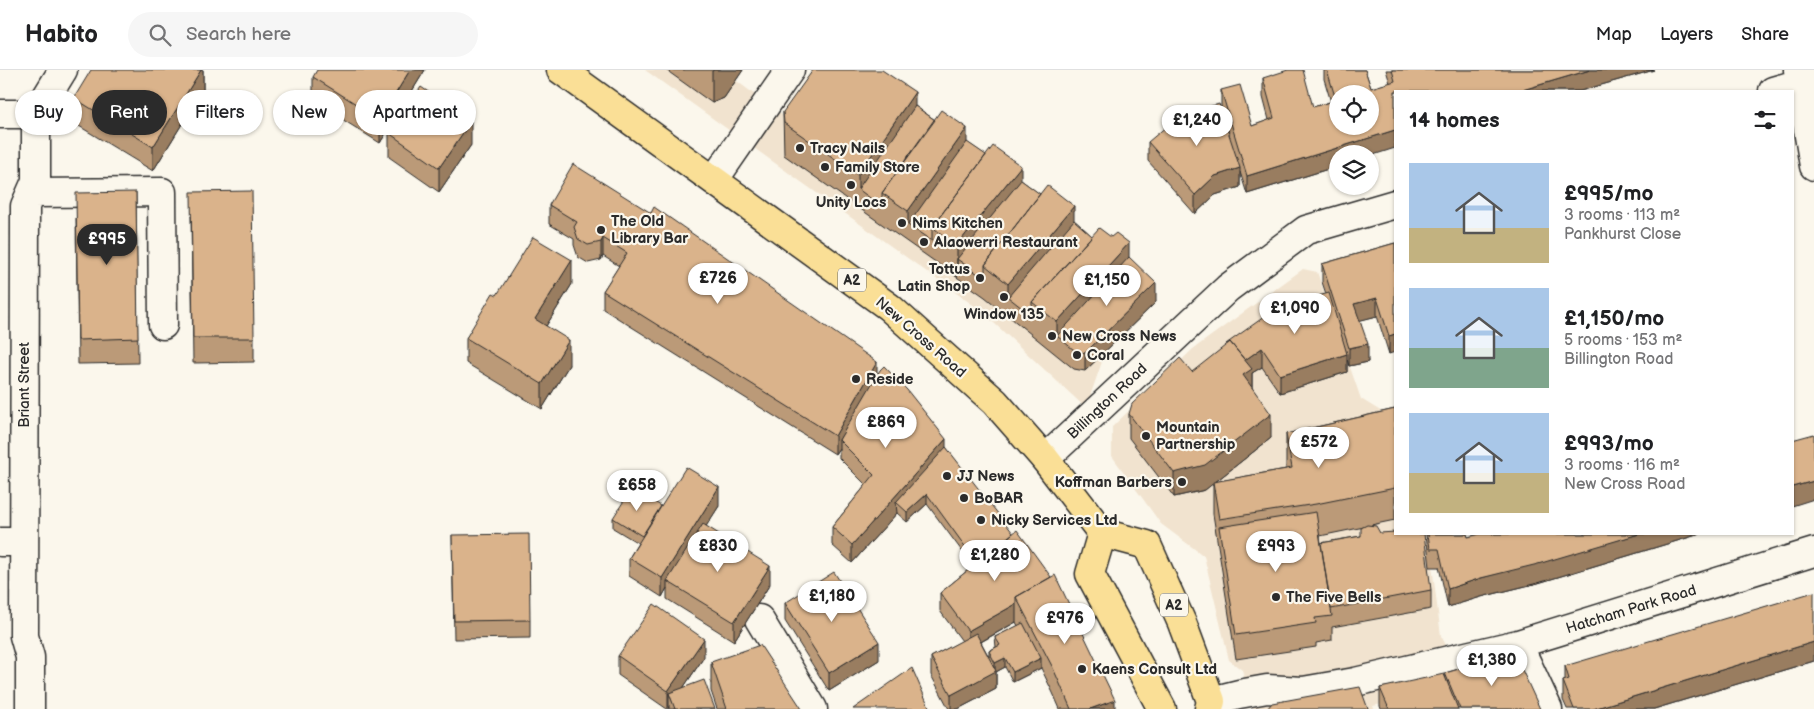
<!DOCTYPE html>
<meta charset="utf-8">
<style>
:root{--surface:#fff;--page:#f6f6f6;--text:#202124;--muted:#757577;--line:#e0e0e0;--accent:#2b2b2b}
body{margin:0;font-family:"Balsamiq Sans",sans-serif;background:var(--page);color:var(--text);height:100vh;display:flex;flex-direction:column;font-size:19px;white-space:nowrap}
*{box-sizing:border-box;margin:0}
p{font-size:16px;color:var(--muted)}
.icon{flex:none;width:28px;height:28px;fill:none;stroke:currentColor;stroke-width:2;stroke-linecap:round;stroke-linejoin:round}
.map{position:relative;flex:1;overflow:hidden}
.panel{position:absolute;left:1394px;top:20px;width:400px;height:445px;display:flex;flex-direction:column;background:var(--surface);border-radius:0px;box-shadow:0 1px 4px #0004}
.panel>*{flex:none}
.top-card{position:absolute;left:15px;top:20px;width:475px;height:45px;display:flex;gap:10px}
.buttons{position:absolute;left:1329px;top:15px;display:grid;gap:10px}
.buttons a{display:grid;place-items:center;width:50px;height:50px;border-radius:50%;background:var(--surface);box-shadow:0 1px 4px #0004;font-size:25px}
.price{position:absolute;translate:-50% -42px;padding:0 11px;border-radius:18px;background:#fff;color:#222;font-size:16px;line-height:32px;filter:drop-shadow(0 1px 2px #0008)}
.price::after{content:'';position:absolute;left:50%;top:30px;width:15px;height:11px;margin-left:-8px;background:inherit;clip-path:polygon(0 0,100% 0,50% 100%)}
.price.active{background:var(--accent);color:#fff}
ul{padding:0;list-style:none}
li{display:flex;align-items:center;gap:15px;height:125px;padding:0 15px}
li span{display:grid;place-items:center;flex:none;width:140px;height:100px;border-radius:0px;color:#555}
li>.icon{margin-inline-start:auto}
span .icon{width:60px;height:60px;fill:#fffc;stroke-width:1}
li b{font-size:21px}
h2{display:flex;justify-content:space-between;align-items:center;height:60px;padding:0 15px;font-size:21px}
.pill{padding:0 18px;border-radius:22px;background:var(--surface);box-shadow:0 1px 4px #0004;font-size:18px;line-height:45px}
.pill.active{background:var(--accent);color:#fff}
header{display:flex;align-items:center;gap:30px;box-sizing:border-box;height:70px;padding:0 25px;background:var(--surface);border-bottom:1px solid var(--line)}
header strong{font-size:24px}
nav{display:flex;gap:28px;margin-inline-start:auto;font-size:18px}
.search{width:350px;height:45px;background:var(--page);display:flex;align-items:center;gap:12px;box-sizing:border-box;padding:0 18px;border-radius:28px;color:var(--muted);font-size:19px}
.map>svg:first-child{display:block}
.built{fill:#f1e3cf}
.lines{fill:none;stroke-linecap:round;stroke-linejoin:round}
.street-casing{stroke:#2b2b2b;stroke-width:31}
.highway-casing{stroke:#2b2b2b;stroke-width:31}
.street{stroke:#fbf7ec;stroke-width:28}
.highway{stroke:#fadf96;stroke-width:28}
.wall{fill:#bb9a78;stroke:#2b2b2b;fill-rule:evenodd}
.shaded-wall{fill:#997d61;stroke:#2b2b2b}
.building{fill:#dab38b;stroke:#2b2b2b;fill-rule:evenodd}
.poi-dot{fill:#2b2b2b;stroke:#fbf7ec;stroke-width:2}
.labels{text-anchor:middle;stroke-width:4.5;stroke-linejoin:round;paint-order:stroke}
.shield{fill:#fbf7ec;stroke:#696865;stroke-width:1}
.shield-label{font-size:14px;font-weight:bold;fill:#2b2b2b}
.poi-label{font-size:15px;font-weight:bold;fill:#2b2b2b;stroke:#fbf7ec;text-anchor:start}
.street-label{font-size:15px;fill:#2b2b2b;stroke:#fbf7ec}
</style>
<header>
<strong>Habito</strong>
<div class="search"><svg class="icon" aria-label="search" viewBox="0 0 24 24"><circle cx="10" cy="10" r="6"/><path d="M15 15l6 6"/></svg>Search here</div>
<nav><a>Map</a><a>Layers</a><a>Share</a></nav>
</header>
<div class="map">
<svg width="1814" height="639" viewBox="0 0 1814 639">
<rect width="100%" height="100%" fill="#fbf7ec"/>
<filter id="ink" filterUnits="userSpaceOnUse"><feTurbulence type="fractalNoise" baseFrequency=".02" numOctaves="2"/><feDisplacementMap in="SourceGraphic" scale="10" xChannelSelector="R" yChannelSelector="G"/><feConvolveMatrix kernelMatrix="1 2 1 2 8 2 1 2 1" color-interpolation-filters="sRGB"/></filter>
<g filter="url(#ink)">
<!-- built -->
<path class="built" d="M645,0H722L798,57L1005,202L1105,283L1086,338L980,240Z
M1303,199L1317,202L1361,329L1395,350V464H1428L1441,566L1468,614L1373,636L1374,639H1254L1242,600L1229,590L1204,486L1161,454L1112,386V357L1193,279Z"/>
<g class="lines">
<defs>
<path id="street" d="M1798,0L1814,96
M1773,21L1814,9
M0,44H36
M714,110L790,0
M31,123L162,122L163,255
M1045,389L1228,218L1306,160L1395,134
M0,472H24
M759,549L813,639
M1518,574L1548,639
M1211,631L1239,624L1267,619L1303,621L1355,612L1518,574L1814,482
M30,639V587L24,566L25,136L36,111V44L63,0"/>
<path id="highway" d="M561,0L889,237L995,332L1045,389L1102,463L1147,475L1182,553L1211,631L1209,639
M1102,463L1090,504L1162,639"/>
</defs>
<!-- street casing -->
<use href="#street" class="street-casing"/>
<!-- highway casing -->
<use href="#highway" class="highway-casing"/>
<!-- street -->
<use href="#street" class="street"/>
<!-- highway -->
<use href="#highway" class="highway"/>
</g>
<!-- wall -->
<path class="wall" d="M203,0V20L153,101L74,53V28Z
M425,0L380,73L313,31V7Z
M666,0H743L724,28L712,33Z
M1324,0H1365L1371,18L1390,13L1386,0H1654L1580,21H1395L1338,84V96L1247,124L1240,102V117L1215,125L1195,144L1148,91V72L1230,67L1221,39V20L1252,56L1269,50L1263,27V8L1313,37L1331,32L1324,9Z
M915,36L1021,110L1074,150L1092,166L1129,187L1156,232L1085,301L1074,299L985,227L784,85L783,42Z
M389,63L471,75L439,122L389,87Z
M136,122L138,293L78,294L76,148Z
M549,135L877,304L946,377L1115,639H1060L1053,623L1041,598L1013,612L1005,597L996,602V619L958,639H949L931,605V587L962,571L940,541V523L973,496L927,434L907,452L897,443L852,493L832,475V457L866,415L839,388V378L835,384L603,239V221L619,196L603,186L601,190L588,193L578,187L574,175V169L549,154ZM1016,552L1018,556L995,567L996,577L989,581V587L981,572Z
M191,146L254,268V292L193,293Z
M1395,173L1389,284L1377,246L1360,250L1368,292L1349,296L1347,289V302L1280,323L1262,297L1252,303V317L1271,368L1215,412L1286,399V364L1395,339V450L1371,455L1380,463L1431,520V539L1332,557V570L1316,573V577L1236,589L1213,444V413L1205,420L1174,427L1129,368V344L1192,302L1326,224L1322,212V194ZM1364,457L1361,466L1321,473L1320,466Z
M572,214L546,256L569,295L542,339L466,293V268L497,225Z
M719,436L706,456L770,514L734,571L667,529V518L662,527L629,506V488L638,473L613,458V448Z
M1426,464H1467L1468,467L1480,464H1700L1538,513L1481,527L1448,537L1439,497H1430Z
M452,465L530,550V568L454,569Z
M785,533L879,590L829,621L785,551Z
M618,586L704,587L683,618L715,639H669V638L667,639L618,605Z
M1814,591L1654,639H1567L1563,630V611H1565V596Z
M711,592L802,639H717L711,621Z
M1465,592L1490,598L1540,639H1381L1380,636V618L1445,607V603L1465,597Z"/>
<!-- shaded-wall -->
<path class="shaded-wall" d="M201,0H203V20L153,101V77Z
M410,0H425L380,73V49Z
M714,0H743L724,28L712,33V1Z
M1590,0H1654L1580,21H1519Z
M915,22V54L858,119V105Z
M471,51V75L439,122V98Z
M967,58V90L908,155V141Z
M1395,60V78L1370,86V84H1338V96L1247,124V106Z
M1021,96V128L957,189V207V175Z
M1240,98V117L1215,125L1195,144V125L1215,106Z
M1074,136V168L1008,227V214Z
M603,168V186L601,190V172Z
M1129,173V206L1057,266V252Z
M572,190V214L535,274V249Z
M1156,213V232L1085,301V283Z
M1377,228V246L1354,252V234Z
M1395,264V282L1389,284V266Z
M569,270V295L542,339V314Z
M1368,274V292L1349,296V278Z
M1262,278V297L1252,303V323L1243,309L1242,292Z
M1347,284V302L1280,323V305Z
M877,292V311L839,370V378L835,384V366Z
M1271,344V368L1205,420L1174,427V403Z
M946,369V387L896,432L897,443L852,493V475Z
M1814,411V429L1792,436V417Z
M719,417V436L670,513L667,511V518L662,527V508Z
M927,424V434L907,452V442Z
M1639,464H1700L1538,513L1481,527L1448,537V519L1481,508Z
M770,496V514L734,571V552Z
M1016,534V552L968,579V561Z
M704,569V587L673,633L669,623V638L668,639V621Z
M879,572V590L829,621V603Z
M1814,572V591L1654,639H1593Z
M1005,588V597L996,602V619L958,639H951V625L995,601V593Z
M1041,588V598L1013,612V602Z
M1115,630V639H1090Z"/>
<!-- building -->
<path class="building" d="M91,0H201L153,77L74,28Z
M317,0H410L380,49L313,7Z
M813,0H882L915,22L858,105L784,53L783,42Z
M1288,0H1303L1313,37L1336,30L1327,0H1365L1371,18L1395,11L1392,0H1590L1519,21H1395V60L1247,106L1221,20L1240,15L1252,56L1274,48L1263,8ZM1338,24H1370V56H1338Z
M421,17L471,51L439,98L389,63Z
M1219,34L1240,98L1215,106L1195,125L1148,72L1180,45Z
M915,36L935,50L882,123V137L858,119Z
M941,40L967,58L908,141L882,123Z
M967,72L986,85L932,157V171L908,155Z
M993,76L1021,96L957,175L932,157Z
M573,94L651,143L654,137L877,292L835,366L603,221L627,183L603,168L601,172L588,175L578,169L574,157L577,152L549,135Z
M1021,110L1040,124L985,195V209L957,189Z
M1047,115L1074,136L1008,214L985,195Z
M252,121L254,268H193L191,122Z
M136,122L138,268L78,270L76,123Z
M1074,150L1092,166L1032,232V246L1008,227Z
M1099,158L1111,167L1116,163L1129,173L1057,252L1032,232Z
M533,167L572,190L535,249L569,270L542,314L466,268L493,223L497,225Z
M1395,173V264L1389,266L1377,228L1354,234L1368,274L1349,278L1322,194Z
M1129,187L1156,213L1085,283L1074,280L1057,266Z
M1329,223L1347,284L1280,305L1262,278L1245,290L1230,272L1227,274H1226L1278,237Z
M1230,272L1252,299L1243,305L1271,344L1205,395L1174,403L1129,344L1132,334L1180,288L1192,302Z
M884,296L907,320L946,369L852,475L832,457L874,405L839,370L880,300Z
M1395,339V418L1316,434L1219,449L1213,412L1292,398L1286,364Z
M1814,364V411L1792,417V370Z
M946,377L1013,463L977,493L927,424L907,442L896,432Z
M686,397L719,417L662,508L629,488Z
M632,418L661,436L642,466L613,448Z
M1316,442L1332,546L1315,548L1316,553L1236,565L1219,457Z
M703,454L770,496L734,552L667,511Z
M1367,455L1376,456L1380,463L1395,462V464H1424L1431,520L1331,539L1321,473L1361,466V458Z
M1017,460L1051,507L1016,527V534L968,561L940,523Z
M529,464L530,550L454,551L452,465Z
M1428,464H1467L1468,467L1480,464H1639L1538,494L1481,508L1448,519L1439,479H1430Z
M834,502L879,572L829,603L785,533Z
M1055,505L1115,630L1090,639H1071L1053,598L1016,527Z
M1814,522V572L1593,639H1574L1563,611L1569,609L1565,596Z
M654,534L704,569L668,621L618,586Z
M1023,553L1041,588L1013,602L1005,588L995,593L989,581L1000,575L995,567Z
M976,563L996,601L951,625L931,587Z
M760,575L802,639H727L711,592Z
M1487,588L1490,598L1517,589L1540,639H1460L1445,603L1466,597L1465,592Z
M912,598L930,639H853Z
M1444,604L1458,639H1389L1380,618Z
M704,610L715,639H675L669,623Z
M1360,617L1368,639H1267L1272,633Z"/>
</g>
<!-- markers -->
<g class="poi-dot">
<circle cx="800" cy="78" r="5"/>
<circle cx="825" cy="97" r="5"/>
<circle cx="851" cy="115" r="5"/>
<circle cx="902" cy="153" r="5"/>
<circle cx="601" cy="160" r="5"/>
<circle cx="924" cy="172" r="5"/>
<circle cx="980" cy="208" r="5"/>
<circle cx="1004" cy="227" r="5"/>
<circle cx="1052" cy="266" r="5"/>
<circle cx="1077" cy="285" r="5"/>
<circle cx="856" cy="309" r="5"/>
<circle cx="1146" cy="366" r="5"/>
<circle cx="947" cy="406" r="5"/>
<circle cx="1182" cy="412" r="5"/>
<circle cx="964" cy="428" r="5"/>
<circle cx="981" cy="450" r="5"/>
<circle cx="1276" cy="527" r="5"/>
<circle cx="1082" cy="599" r="5"/>
</g>
<g class="labels">
<!-- shield labels -->
<g class="shield">
<rect x="838" y="198.5" width="28" height="23" rx="4"/>
<rect x="1160" y="523.5" width="28" height="23" rx="4"/>
</g>
<g class="shield-label">
<text x="852" y="215">A2</text>
<text x="1174" y="540">A2</text>
</g>
<!-- poi labels -->
<g class="poi-label">
<text x="810" y="83">Tracy Nails</text>
<text x="835" y="102">Family Store</text>
<text x="851" y="137" text-anchor="middle">Unity Locs</text>
<text x="611" y="156">The Old<tspan x="611" dy="17">Library Bar</tspan></text>
<text x="912" y="158">Nims Kitchen</text>
<text x="934" y="177">Alaowerri Restaurant</text>
<text x="970" y="204" text-anchor="end">Tottus<tspan x="970" dy="17">Latin Shop</tspan></text>
<text x="1004" y="249" text-anchor="middle">Window 135</text>
<text x="1062" y="271">New Cross News</text>
<text x="1087" y="290">Coral</text>
<text x="866" y="314">Reside</text>
<text x="1156" y="362">Mountain<tspan x="1156" dy="17">Partnership</tspan></text>
<text x="957" y="411">JJ News</text>
<text x="1172" y="417" text-anchor="end">Koffman Barbers</text>
<text x="974" y="433">BoBAR</text>
<text x="991" y="455">Nicky Services Ltd</text>
<text x="1286" y="532">The Five Bells</text>
<text x="1092" y="604">Kaens Consult Ltd</text>
</g>
<!-- street labels -->
<g class="street-label">
<text transform="translate(921 267) rotate(41)" y="5">New Cross Road</text>
<text transform="translate(24 315) rotate(-90)" y="5">Briant Street</text>
<text transform="translate(1107 331) rotate(-43)" y="5">Billington Road</text>
<text transform="translate(1631 539) rotate(-17)" y="5">Hatcham Park Road</text>
</g>
</g>
</svg>
<div class="buttons">
<a><svg class="icon" aria-label="locate" viewBox="0 0 24 24"><circle cx="12" cy="12" r="6"/><path d="M12 2v4M12 18v4M2 12h4M18 12h4"/></svg></a>
<a><svg class="icon" aria-label="layers" viewBox="0 0 24 24"><path d="M12 4l9 5-9 5-9-5zM3 14l9 5 9-5"/></svg></a>
</div>
<b class="price" style="left:1197px;top:77px">£1,240</b>
<b class="price active" style="left:107px;top:196px">£995</b>
<b class="price" style="left:718px;top:235px">£726</b>
<b class="price" style="left:1107px;top:237px">£1,150</b>
<b class="price" style="left:1295px;top:265px">£1,090</b>
<b class="price" style="left:886px;top:379px">£869</b>
<b class="price" style="left:1319px;top:399px">£572</b>
<b class="price" style="left:637px;top:442px">£658</b>
<b class="price" style="left:718px;top:503px">£830</b>
<b class="price" style="left:1276px;top:503px">£993</b>
<b class="price" style="left:995px;top:512px">£1,280</b>
<b class="price" style="left:832px;top:553px">£1,180</b>
<b class="price" style="left:1065px;top:575px">£976</b>
<b class="price" style="left:1492px;top:617px">£1,380</b>
<div class="top-card">
<a class="pill">Buy</a>
<a class="pill active">Rent</a>
<a class="pill">Filters</a>
<a class="pill">New</a>
<a class="pill">Apartment</a>
</div>
<section class="panel">
<h2>14 homes<svg class="icon" aria-label="filters" viewBox="0 0 24 24"><path d="M4 7h16M4 17h16"/><circle cx="9" cy="7" r="2"/><circle cx="15" cy="17" r="2"/></svg></h2>
<ul>
<li><span style="background:linear-gradient(#a9c7e8 65%,#c2b280 0)"><svg class="icon" aria-label="home" viewBox="0 0 24 24"><path d="M3 11l9-7 9 7M6 9v11h12V9"/></svg></span><div><b>£995/mo</b><p>3 rooms · 113 m²</p><p>Pankhurst Close</p></div></li>
<li><span style="background:linear-gradient(#a9c7e8 60%,#7fa58c 0)"><svg class="icon" aria-label="home" viewBox="0 0 24 24"><path d="M3 11l9-7 9 7M6 9v11h12V9"/></svg></span><div><b>£1,150/mo</b><p>5 rooms · 153 m²</p><p>Billington Road</p></div></li>
<li><span style="background:linear-gradient(#a9c7e8 60%,#c2b280 0)"><svg class="icon" aria-label="home" viewBox="0 0 24 24"><path d="M3 11l9-7 9 7M6 9v11h12V9"/></svg></span><div><b>£993/mo</b><p>3 rooms · 116 m²</p><p>New Cross Road</p></div></li>
</ul>
</section>
</div>
